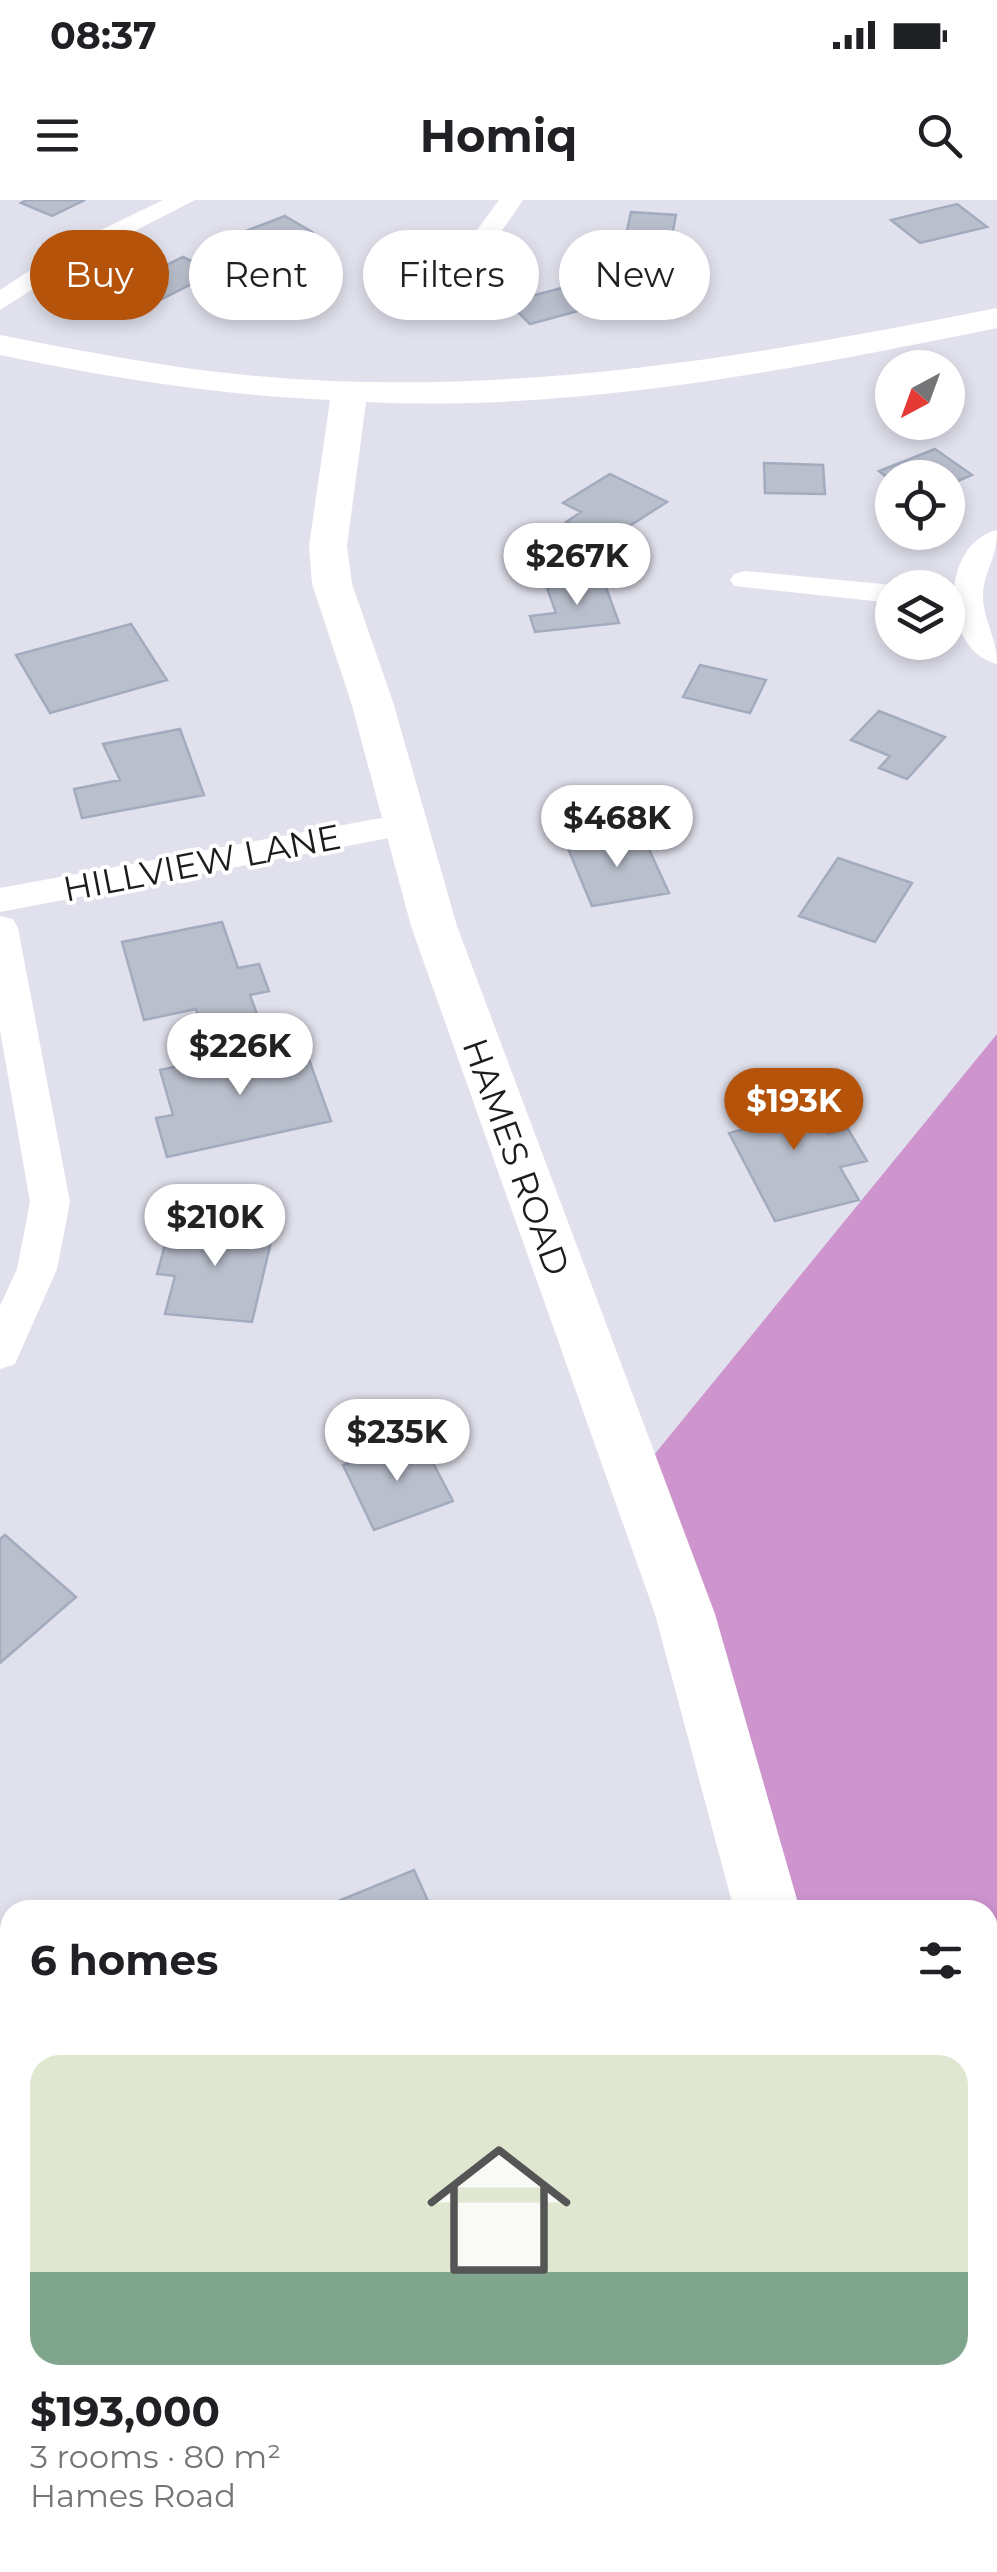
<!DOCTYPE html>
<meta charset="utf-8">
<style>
:root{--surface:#fff;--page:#f2f2f2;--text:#202124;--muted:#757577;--accent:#b45309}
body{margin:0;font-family:Montserrat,sans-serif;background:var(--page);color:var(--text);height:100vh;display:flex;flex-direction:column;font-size:38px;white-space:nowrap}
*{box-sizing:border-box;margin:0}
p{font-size:32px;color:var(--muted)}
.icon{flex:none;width:55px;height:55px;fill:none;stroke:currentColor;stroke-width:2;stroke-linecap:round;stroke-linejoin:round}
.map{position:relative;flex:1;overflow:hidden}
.side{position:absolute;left:0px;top:1700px;width:998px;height:672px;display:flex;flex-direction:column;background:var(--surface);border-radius:30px 30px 0 0;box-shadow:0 5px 15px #0003}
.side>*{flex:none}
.top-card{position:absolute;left:30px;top:30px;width:938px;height:90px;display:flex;gap:20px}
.needle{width:65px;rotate:221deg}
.buttons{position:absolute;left:875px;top:150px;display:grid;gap:20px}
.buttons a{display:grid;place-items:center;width:90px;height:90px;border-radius:50%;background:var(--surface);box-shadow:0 5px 15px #0003;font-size:50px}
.price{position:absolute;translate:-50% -85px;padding:0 22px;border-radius:35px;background:#fff;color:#222;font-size:32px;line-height:65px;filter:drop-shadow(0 2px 5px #0008)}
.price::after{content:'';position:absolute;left:50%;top:60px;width:30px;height:22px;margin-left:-15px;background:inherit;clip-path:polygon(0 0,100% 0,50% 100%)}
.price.active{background:var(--accent);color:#fff}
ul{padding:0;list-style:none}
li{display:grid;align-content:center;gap:20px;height:530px;padding:0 30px}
li span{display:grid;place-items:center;height:310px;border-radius:30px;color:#555}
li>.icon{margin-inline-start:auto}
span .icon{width:180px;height:180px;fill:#fffc;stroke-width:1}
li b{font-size:42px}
h2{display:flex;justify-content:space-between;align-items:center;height:120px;padding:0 30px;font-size:42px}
.pill{padding:0 35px;border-radius:45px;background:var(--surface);box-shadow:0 5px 15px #0003;font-size:35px;line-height:90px}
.pill.active{background:var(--accent);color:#fff}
.status{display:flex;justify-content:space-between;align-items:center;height:70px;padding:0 50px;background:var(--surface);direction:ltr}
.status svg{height:28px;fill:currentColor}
header{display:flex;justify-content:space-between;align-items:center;height:130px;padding:0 30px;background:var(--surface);font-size:45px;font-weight:700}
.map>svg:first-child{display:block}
.forest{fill:#cd94ce}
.building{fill:#babfcd;stroke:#a3abbf;stroke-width:2.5}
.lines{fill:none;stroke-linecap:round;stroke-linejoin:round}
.minor{fill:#fff;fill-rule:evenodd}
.tertiary{fill:#fff;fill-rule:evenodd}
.labels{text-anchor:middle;stroke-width:8;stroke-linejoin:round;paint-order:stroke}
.street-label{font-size:35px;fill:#1c1c1c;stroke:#fff}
</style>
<div class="status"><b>08:37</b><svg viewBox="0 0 49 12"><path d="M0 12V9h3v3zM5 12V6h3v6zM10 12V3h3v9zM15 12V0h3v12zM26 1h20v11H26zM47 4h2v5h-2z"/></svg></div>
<header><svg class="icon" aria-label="menu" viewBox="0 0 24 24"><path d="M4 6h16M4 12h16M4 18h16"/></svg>Homiq<svg class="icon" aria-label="search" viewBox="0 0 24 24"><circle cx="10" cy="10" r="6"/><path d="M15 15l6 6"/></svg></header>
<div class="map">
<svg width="997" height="2372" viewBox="0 0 997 2372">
<rect width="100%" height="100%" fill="#e1e1ed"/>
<!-- forest -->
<path class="forest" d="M997,834V2348L988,2321V1710H771L623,1293Z"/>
<!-- building -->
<path class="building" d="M27,0H85L52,16L21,3Z
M957,4L987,27L920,43L891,20Z
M631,12L676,15L669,51L623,49Z
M285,16L312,32L246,58L219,41Z
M183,57L215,72L154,103L121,87Z
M396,72L462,96L434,114L369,91Z
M581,83L604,104L530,124L508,102Z
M935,249L972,275L948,285V278L892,281L879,271Z
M764,263L823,265L825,294L765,293Z
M610,274L667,302L606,341L566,322L581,312L563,303Z
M604,382L619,423L535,432L530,416L556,413L547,388Z
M131,424L167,480L50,513L16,455Z
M700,465L766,480L750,513L683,497Z
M879,511L945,537L907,579L879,568L890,556L851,540Z
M180,529L204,595L82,618L74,589L120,580L103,544Z
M642,634L669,693L592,706L567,646Z
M838,658L912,683L875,742L799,716Z
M222,722L238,768L259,764L269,791L250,795L258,817L202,829L196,809L144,820L122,742Z
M302,840L331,921L167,957L156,918L173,915L160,870Z
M799,883L828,934L848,929L867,961L840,967L859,1000L775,1021L729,933L749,928L733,899Z
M172,1019L274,1029L252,1122L165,1114L175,1076L157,1074Z
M420,1238L453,1301L374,1330L343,1265Z
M5,1335L76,1397L0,1463V1339Z
M414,1670L432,1710H340L336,1702Z
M219,2362H369V2372H218Z"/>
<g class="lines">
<!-- minor -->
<path class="minor" d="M163,0H195L82,58L0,110V90L64,48Z
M499,0H523L499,35H481L477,30Z
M997,330C997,359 985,369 983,393C982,419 997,436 997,464C940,450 939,344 997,330Z
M745,371L892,385L903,388H892V403L734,386L730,380L734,374Z
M403,614L415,617L420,625L415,633L0,712V688Z
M0,716L13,719L18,728L70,1002L57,1069L15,1164L0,1169V1106L17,1069L30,1002L0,830Z"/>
<!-- tertiary -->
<path class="tertiary" d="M997,108V128C791,170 577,212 366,202L347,346L352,384L393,502L457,726L715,1414L800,1710H734L655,1414L411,726L351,502L312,384L309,346L330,200C218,195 110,178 0,155V135C82,151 163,167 246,175C498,200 751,157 997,108Z
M988,2224L997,2228V2319L988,2315Z"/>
</g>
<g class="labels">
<!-- street labels -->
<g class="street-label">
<text transform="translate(202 663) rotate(-11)" y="12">HILLVIEW LANE</text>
<text transform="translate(516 957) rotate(70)" y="12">HAMES ROAD</text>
</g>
</g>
</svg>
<div class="buttons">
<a><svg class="needle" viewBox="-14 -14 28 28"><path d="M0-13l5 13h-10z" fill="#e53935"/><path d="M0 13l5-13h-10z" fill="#757577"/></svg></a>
<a><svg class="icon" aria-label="locate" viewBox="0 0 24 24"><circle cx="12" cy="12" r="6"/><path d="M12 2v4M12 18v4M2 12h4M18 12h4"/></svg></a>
<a><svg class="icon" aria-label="layers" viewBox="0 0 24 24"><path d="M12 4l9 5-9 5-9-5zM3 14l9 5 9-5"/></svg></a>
</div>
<b class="price" style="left:577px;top:408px">$267K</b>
<b class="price" style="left:617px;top:670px">$468K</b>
<b class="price" style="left:240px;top:898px">$226K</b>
<b class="price active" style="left:794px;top:953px">$193K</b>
<b class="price" style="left:215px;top:1069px">$210K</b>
<b class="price" style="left:397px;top:1284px">$235K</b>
<div class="top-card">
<a class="pill active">Buy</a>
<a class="pill">Rent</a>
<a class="pill">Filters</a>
<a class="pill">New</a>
</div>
<section class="side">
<h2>6 homes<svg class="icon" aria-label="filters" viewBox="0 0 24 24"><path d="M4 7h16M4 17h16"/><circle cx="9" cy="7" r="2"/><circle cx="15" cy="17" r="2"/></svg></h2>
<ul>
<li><span style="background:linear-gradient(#dfe7d0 70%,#7fa58c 0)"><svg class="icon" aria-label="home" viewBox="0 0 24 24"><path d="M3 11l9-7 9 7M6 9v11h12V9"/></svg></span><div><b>$193,000</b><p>3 rooms · 80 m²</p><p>Hames Road</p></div></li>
</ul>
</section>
</div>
